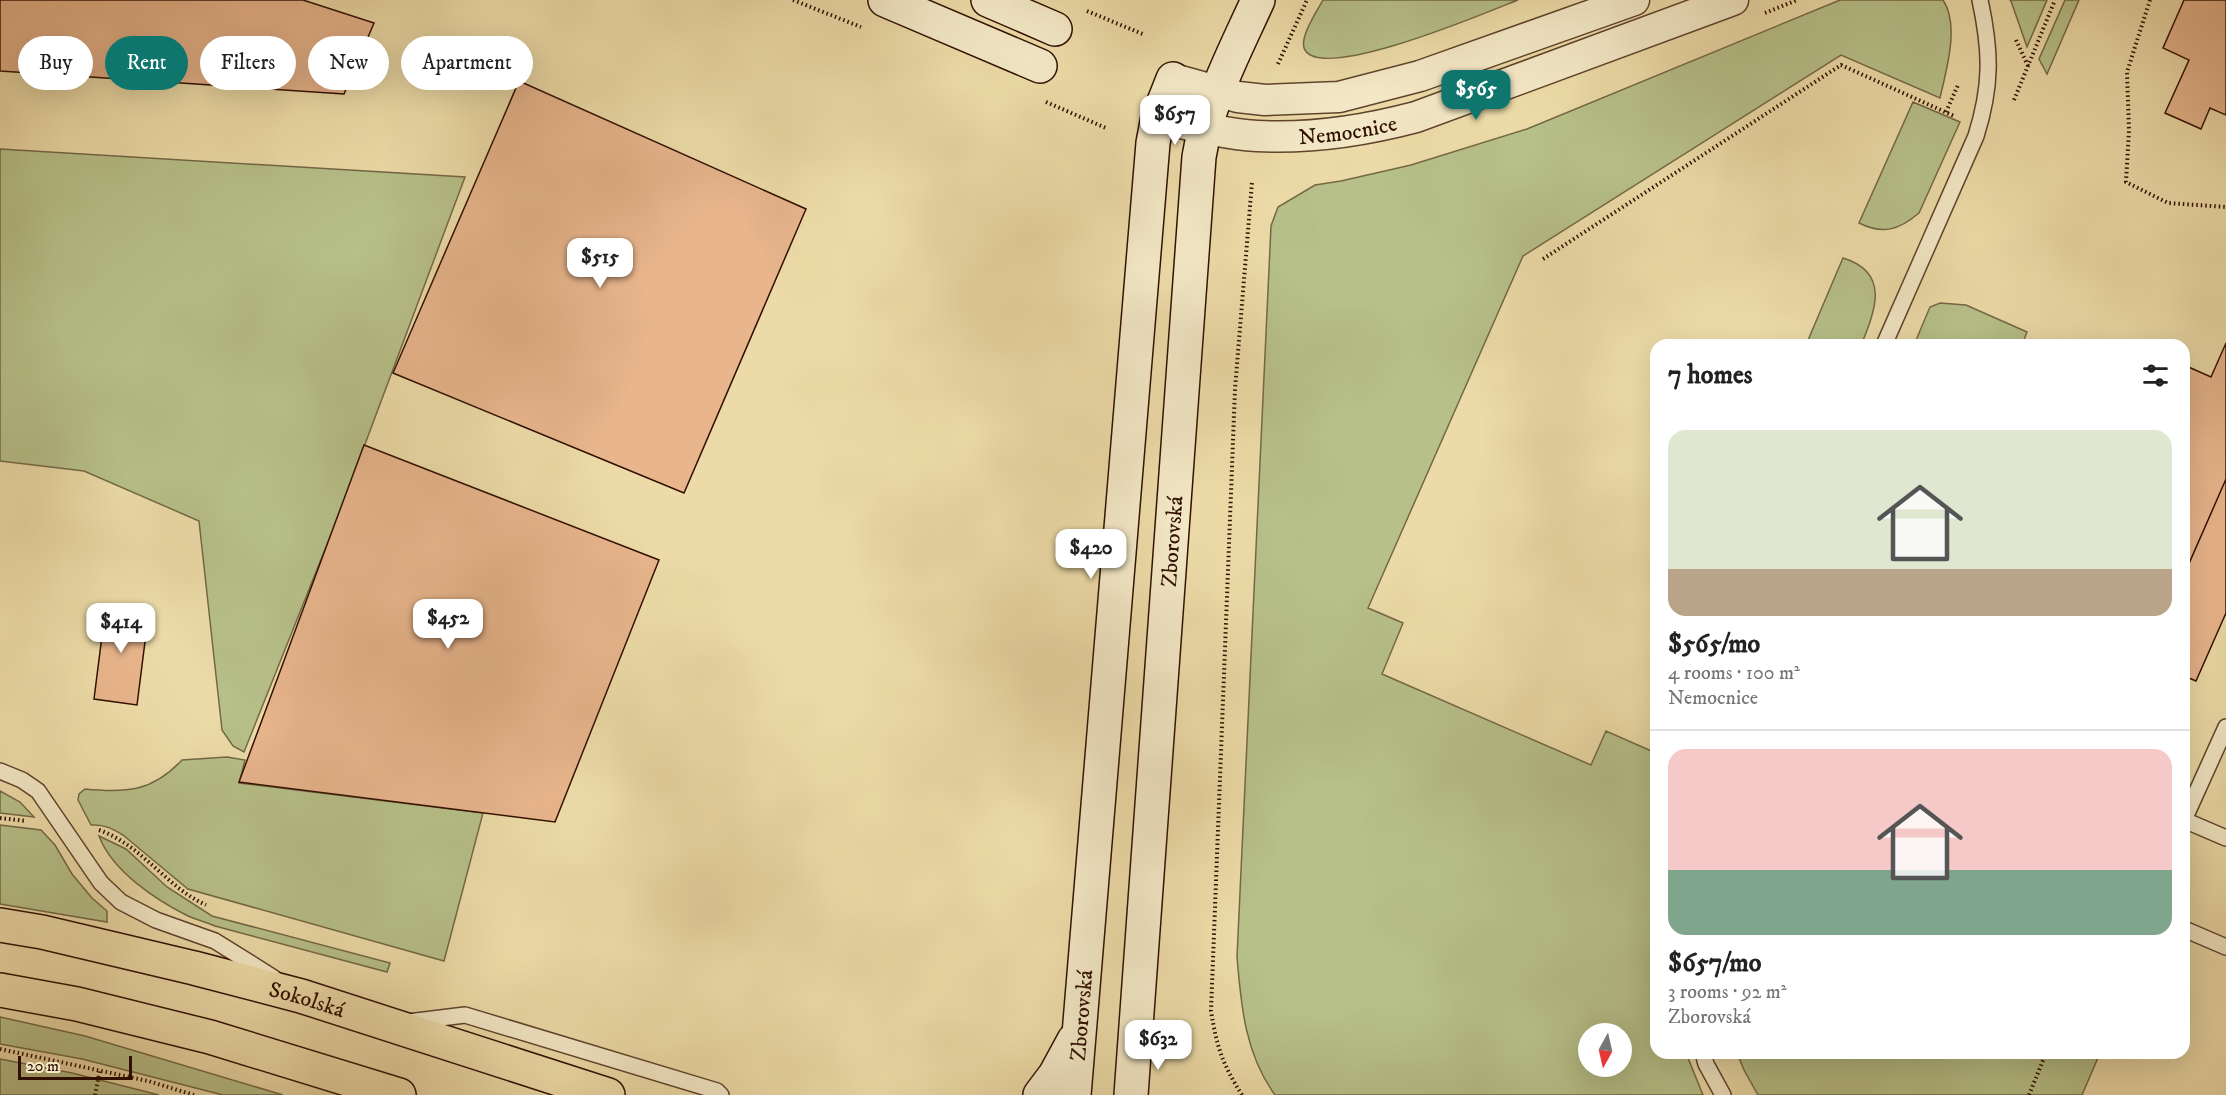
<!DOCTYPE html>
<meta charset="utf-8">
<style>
:root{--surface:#fff;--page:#f6f6f6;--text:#222;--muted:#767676;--line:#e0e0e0;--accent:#0f766e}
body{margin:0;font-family:"IM FELL DW Pica",serif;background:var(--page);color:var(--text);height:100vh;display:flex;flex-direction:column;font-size:22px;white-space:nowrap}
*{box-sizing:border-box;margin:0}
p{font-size:20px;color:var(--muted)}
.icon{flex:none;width:33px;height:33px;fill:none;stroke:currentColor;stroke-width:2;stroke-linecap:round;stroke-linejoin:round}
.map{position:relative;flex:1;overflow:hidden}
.sheet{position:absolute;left:1650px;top:339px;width:540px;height:720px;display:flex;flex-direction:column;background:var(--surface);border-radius:18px;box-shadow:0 6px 24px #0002}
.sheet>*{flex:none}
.guide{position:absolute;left:18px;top:36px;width:570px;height:54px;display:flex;gap:12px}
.needle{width:39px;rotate:188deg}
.tools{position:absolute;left:1578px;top:1023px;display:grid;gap:12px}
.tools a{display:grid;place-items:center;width:54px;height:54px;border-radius:50%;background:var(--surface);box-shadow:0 6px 24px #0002;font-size:30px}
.scale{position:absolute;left:18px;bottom:15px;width:114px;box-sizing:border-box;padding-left:6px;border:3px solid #311002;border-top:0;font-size:16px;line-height:21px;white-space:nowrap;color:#311002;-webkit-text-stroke:4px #f3e8c6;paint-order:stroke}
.price{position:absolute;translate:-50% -51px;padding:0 14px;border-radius:12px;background:#fff;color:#222;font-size:20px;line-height:39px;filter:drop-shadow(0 2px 3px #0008)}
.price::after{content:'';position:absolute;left:50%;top:36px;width:18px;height:14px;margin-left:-9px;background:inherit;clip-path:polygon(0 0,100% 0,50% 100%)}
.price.on{background:var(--accent);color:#fff}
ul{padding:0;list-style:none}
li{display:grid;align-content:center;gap:12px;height:318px;padding:0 18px}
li+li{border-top:2px solid var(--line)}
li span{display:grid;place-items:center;height:186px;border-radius:18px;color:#555}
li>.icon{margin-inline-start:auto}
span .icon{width:108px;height:108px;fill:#fffc;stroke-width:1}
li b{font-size:26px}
h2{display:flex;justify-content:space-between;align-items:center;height:72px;padding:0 18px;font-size:26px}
.pill{padding:0 21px;border-radius:27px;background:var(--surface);box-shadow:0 6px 24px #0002;font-size:21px;line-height:54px}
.pill.on{background:var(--accent);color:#fff}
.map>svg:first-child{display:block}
.green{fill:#b7c089;stroke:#746846;stroke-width:1.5;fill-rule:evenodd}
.building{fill:#e8b58d;stroke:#311002;stroke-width:1.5}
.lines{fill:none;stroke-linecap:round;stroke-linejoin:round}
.lane-casing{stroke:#60432c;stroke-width:18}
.street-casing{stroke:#60432c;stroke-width:33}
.secondary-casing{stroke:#311002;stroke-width:36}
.primary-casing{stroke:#311002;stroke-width:36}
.path{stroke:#311002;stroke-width:4;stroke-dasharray:1.5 3;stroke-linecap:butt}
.lane{stroke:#f3e8c6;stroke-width:15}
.street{stroke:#f3e8c6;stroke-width:30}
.secondary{stroke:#f3e8c6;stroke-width:33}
.primary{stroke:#ecdba8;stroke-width:33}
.labels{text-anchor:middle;stroke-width:5;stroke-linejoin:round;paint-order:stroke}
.street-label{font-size:22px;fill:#311002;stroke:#f3e8c6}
</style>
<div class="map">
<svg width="2226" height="1095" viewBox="0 0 2226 1095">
<rect width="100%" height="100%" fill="#ecdba8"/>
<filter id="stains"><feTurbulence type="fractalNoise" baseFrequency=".00333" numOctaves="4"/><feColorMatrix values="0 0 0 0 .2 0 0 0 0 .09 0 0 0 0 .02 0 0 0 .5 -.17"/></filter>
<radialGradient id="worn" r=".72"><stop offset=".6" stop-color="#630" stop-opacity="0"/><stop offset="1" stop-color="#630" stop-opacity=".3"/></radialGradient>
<!-- green -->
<path class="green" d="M1323,0H1518C1487,12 1324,82 1305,50C1298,39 1317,11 1323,0Z
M1840,0H1943C1960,25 1946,71 1940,98L1841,55L1523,256L1368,608L1403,623L1382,674L1591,765L1606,731L1656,753V1053H1686L1703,1095H1275C1245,1054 1241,1005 1237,957L1271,226L1278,207L1315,185L1341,181L1411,165L1527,129ZM1588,1034H1622V1066H1588Z
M2010,0H2047L2027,47L2011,1Z
M2065,0H2079L2047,74L2039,59Z
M1913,102L1960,122L1919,213C1899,230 1883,235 1859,223Z
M0,149L465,177L334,527L244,752L233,746L222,730L199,521L84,471L0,461Z
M1843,258C1890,272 1876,311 1861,345H1806Z
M1940,303L1966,305L2027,332L2022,345H1914L1930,307Z
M227,757L245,760L239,783L483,813L444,961L188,889L123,835C113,829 104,824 91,825L78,800L79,794L85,789C126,793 152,792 182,760Z
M0,791L20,802L34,817L0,813Z
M0,825L41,830L55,845L72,874L92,898L107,911V922L0,904Z
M99,836L126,849L167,887L212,916L390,963L387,972L215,926C206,922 197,920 188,916C156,900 112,871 99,836Z
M0,1017L85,1036L283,1095H223L82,1059L0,1044Z
M1737,1053H2100L2082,1095H1758L1744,1070Z
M0,1059L72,1073L159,1095H0Z"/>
<!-- building -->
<path class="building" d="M0,0H303L374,23L344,94L0,71Z
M2184,0H2226V115L2210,108L2201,129L2165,113L2189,60L2163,48Z
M519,81L806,209L684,493L393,373Z
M2226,343V479L2184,575V365L2211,377Z
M364,445L659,560L555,822L239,782Z
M2226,479V613L2196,681L2184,676V575Z
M106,604L149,610L137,705L94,699Z"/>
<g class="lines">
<defs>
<path id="lane" d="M1884,345L1976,136C1992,85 1991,51 1980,0
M0,771L22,780L38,791L101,883L121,902L156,920L215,941L274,978
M2184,820L2226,727
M2184,820L2226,838
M2184,929L2226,947
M408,1022L465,1015L717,1091L721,1095
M1703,1053L1706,1064L1723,1095"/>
<g id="street">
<path d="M1173,79L1238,97L1265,100L1339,97L1420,76L1634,0"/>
<path id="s1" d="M1158,117C1191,126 1224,134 1257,136C1312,139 1363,131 1416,117L1733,0"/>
</g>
<g id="secondary">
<path d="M885,0L1040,66"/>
<path d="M988,0L1055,29"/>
<path d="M1040,1095L1055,1075L1074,1040"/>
<path id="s2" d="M1074,1095L1153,143L1158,117L1173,79"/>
<path id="s3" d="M1131,1095L1199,157C1208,101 1235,51 1258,0"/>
</g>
<g id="primary">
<path id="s4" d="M0,925L42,932L194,968L301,996L608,1095"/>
<path d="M0,990L77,1004L210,1037L399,1095"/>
</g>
</defs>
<!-- lane casing -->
<use href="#lane" class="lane-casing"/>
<!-- street casing -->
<use href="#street" class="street-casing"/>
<!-- secondary casing -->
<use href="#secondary" class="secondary-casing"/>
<!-- primary casing -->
<use href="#primary" class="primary-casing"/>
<!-- path -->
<path class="path" d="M793,0L861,27
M2150,0L2127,72L2129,130L2126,182L2168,203L2226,207
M1087,11L1145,35
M1765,13L1797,0
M2016,40L2028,66
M1278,64L1307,0
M2014,100L2055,0
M1046,102L1106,128
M1946,112L1958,85
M1543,259L1841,65L1954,116
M0,818L26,821
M99,830C142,845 166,887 206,905
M0,1049L148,1081L194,1095
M95,1095L100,1070
M1242,1095C1222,1063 1217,1048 1211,1011L1235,389L1252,182
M2029,1095L2046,1053"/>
<!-- lane -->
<use href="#lane" class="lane"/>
<!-- street -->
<use href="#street" class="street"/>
<!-- secondary -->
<use href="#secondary" class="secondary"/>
<!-- primary -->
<use href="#primary" class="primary"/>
</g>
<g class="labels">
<!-- street labels -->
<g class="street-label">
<text dy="8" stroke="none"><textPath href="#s1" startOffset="192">Nemocnice</textPath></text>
<text dy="8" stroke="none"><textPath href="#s3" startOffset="555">Zborovská</textPath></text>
<text dy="8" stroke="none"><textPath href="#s4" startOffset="316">Sokolská</textPath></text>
<text dy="8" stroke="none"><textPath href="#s2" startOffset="80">Zborovská</textPath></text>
</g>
</g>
<rect width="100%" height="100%" filter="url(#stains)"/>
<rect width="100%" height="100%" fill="url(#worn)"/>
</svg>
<div class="tools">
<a><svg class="needle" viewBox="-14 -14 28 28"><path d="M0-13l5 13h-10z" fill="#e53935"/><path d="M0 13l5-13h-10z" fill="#767676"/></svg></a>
</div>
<div class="scale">20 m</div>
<b class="price on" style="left:1476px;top:121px">$565</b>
<b class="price" style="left:1175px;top:146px">$657</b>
<b class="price" style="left:600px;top:289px">$515</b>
<b class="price" style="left:1091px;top:580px">$420</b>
<b class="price" style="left:448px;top:650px">$452</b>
<b class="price" style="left:121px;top:654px">$414</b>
<b class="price" style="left:1158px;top:1071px">$632</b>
<div class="guide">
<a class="pill">Buy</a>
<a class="pill on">Rent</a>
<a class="pill">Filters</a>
<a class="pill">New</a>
<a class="pill">Apartment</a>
</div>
<section class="sheet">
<h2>7 homes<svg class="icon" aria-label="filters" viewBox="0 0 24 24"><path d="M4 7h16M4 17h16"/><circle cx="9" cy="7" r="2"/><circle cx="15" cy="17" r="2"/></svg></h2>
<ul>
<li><span style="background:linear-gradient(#dfe7d0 75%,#b9a48a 0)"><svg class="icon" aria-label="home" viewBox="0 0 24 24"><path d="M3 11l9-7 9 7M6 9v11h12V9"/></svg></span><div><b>$565/mo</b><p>4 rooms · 100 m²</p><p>Nemocnice</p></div></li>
<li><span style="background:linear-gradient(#f6c9c9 65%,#7fa58c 0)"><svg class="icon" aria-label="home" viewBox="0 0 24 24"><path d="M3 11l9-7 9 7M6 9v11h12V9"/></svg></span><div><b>$657/mo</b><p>3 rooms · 92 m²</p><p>Zborovská</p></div></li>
</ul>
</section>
</div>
